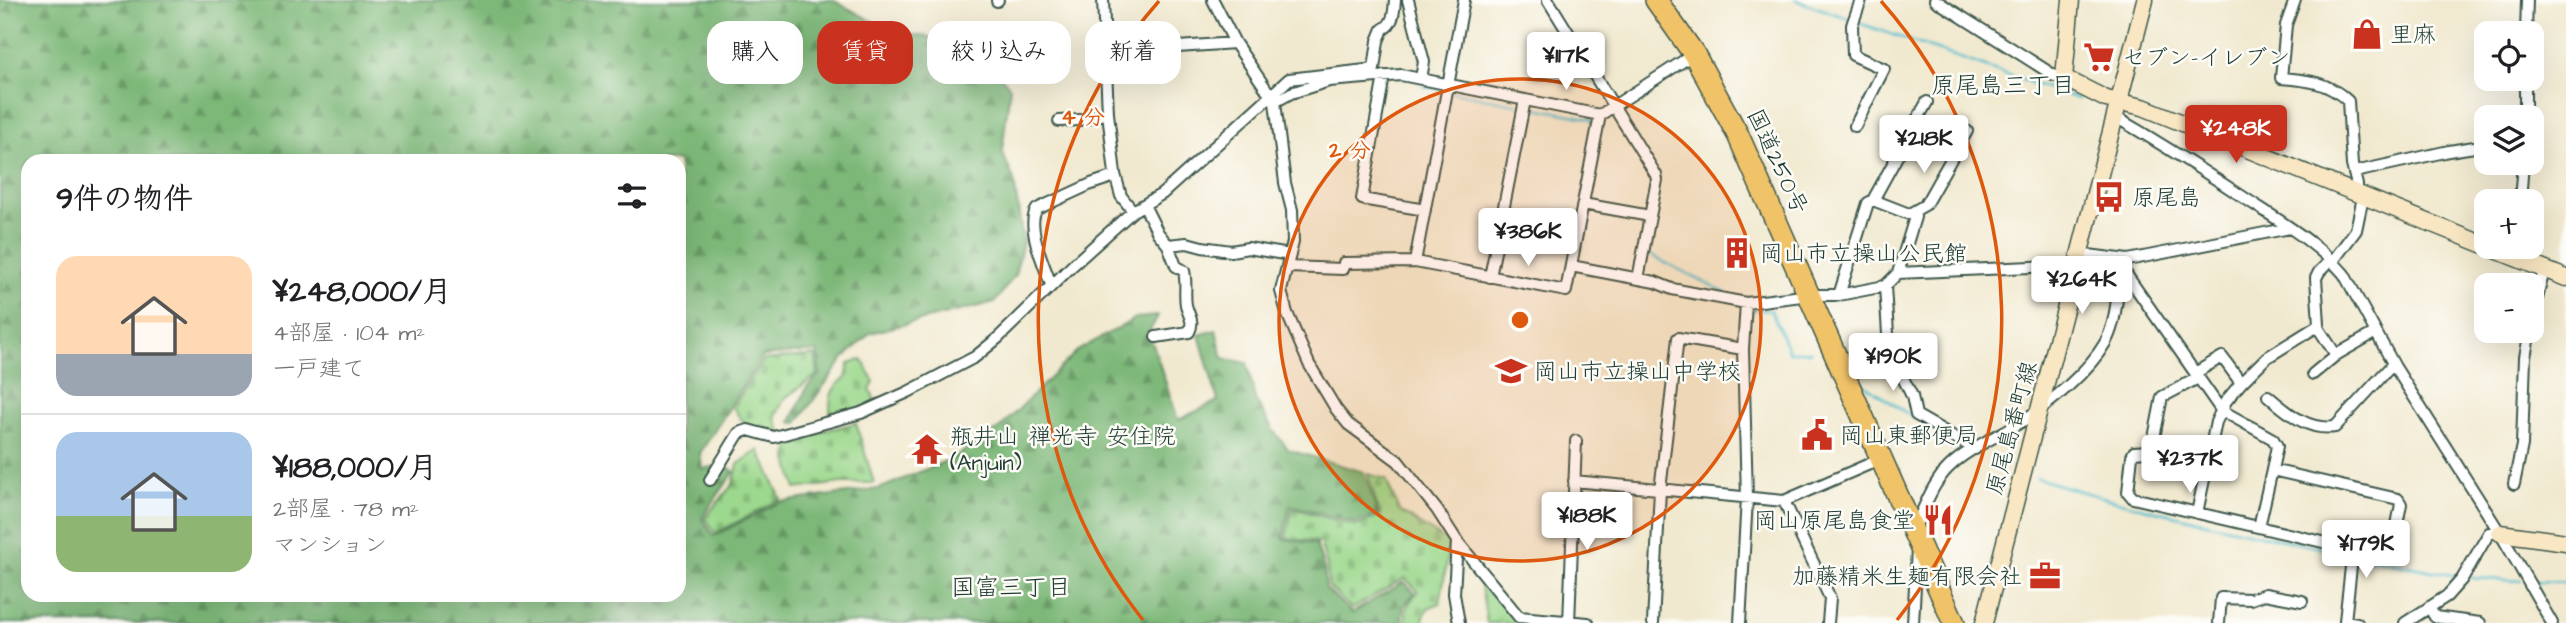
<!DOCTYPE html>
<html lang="ja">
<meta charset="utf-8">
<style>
:root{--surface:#fff;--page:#f2f2f2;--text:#202124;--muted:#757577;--line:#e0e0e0;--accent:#c8321e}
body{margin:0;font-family:"Architects Daughter","Klee One",sans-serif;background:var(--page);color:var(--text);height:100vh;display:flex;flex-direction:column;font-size:26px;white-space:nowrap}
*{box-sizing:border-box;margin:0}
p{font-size:23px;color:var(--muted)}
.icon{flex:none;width:38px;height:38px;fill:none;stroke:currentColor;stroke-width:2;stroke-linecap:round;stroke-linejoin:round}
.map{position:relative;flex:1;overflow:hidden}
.sheet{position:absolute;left:21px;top:154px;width:665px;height:448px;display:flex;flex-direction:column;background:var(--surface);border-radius:21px;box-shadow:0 7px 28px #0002}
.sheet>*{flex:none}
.hud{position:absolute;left:707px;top:21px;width:665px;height:63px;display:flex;gap:14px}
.buttons{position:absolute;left:2474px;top:21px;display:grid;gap:14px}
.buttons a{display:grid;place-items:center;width:70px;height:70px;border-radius:14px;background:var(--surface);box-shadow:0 7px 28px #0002;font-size:35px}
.price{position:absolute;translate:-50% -60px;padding:0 16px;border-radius:7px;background:#fff;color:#222;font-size:23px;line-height:46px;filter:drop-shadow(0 2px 4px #0008)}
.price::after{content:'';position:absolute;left:50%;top:42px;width:21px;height:16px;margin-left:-10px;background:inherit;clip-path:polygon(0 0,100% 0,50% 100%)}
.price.active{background:var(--accent);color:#fff}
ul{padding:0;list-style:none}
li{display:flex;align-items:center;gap:21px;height:175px;padding:0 35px}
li+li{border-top:2px solid var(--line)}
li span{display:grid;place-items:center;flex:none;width:196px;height:140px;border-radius:21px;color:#555}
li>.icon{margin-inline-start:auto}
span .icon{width:84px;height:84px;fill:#fffc;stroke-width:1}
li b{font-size:30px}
h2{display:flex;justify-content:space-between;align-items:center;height:84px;padding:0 35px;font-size:30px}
.chip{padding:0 24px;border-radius:21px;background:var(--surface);box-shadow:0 7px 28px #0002;font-size:24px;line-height:63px}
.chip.active{background:var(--accent);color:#fff}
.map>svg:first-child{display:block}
.grass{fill:url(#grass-tufts);stroke:#5e8a60;stroke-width:2}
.forest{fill:url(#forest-firs);stroke:#4e7a56;stroke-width:2;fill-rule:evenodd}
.cemetery{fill:url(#cemetery-stones);stroke:#5e8a60;stroke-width:2}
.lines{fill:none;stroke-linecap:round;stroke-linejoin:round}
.stream{stroke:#53bdcf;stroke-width:2.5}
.street-casing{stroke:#3e574b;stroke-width:14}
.secondary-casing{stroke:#3e574b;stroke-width:19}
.highway-casing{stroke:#3e574b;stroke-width:24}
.street{stroke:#fff;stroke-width:10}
.secondary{stroke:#f9e7c3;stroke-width:16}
.highway{stroke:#f0c369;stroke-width:21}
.ring{fill:none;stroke:#de580e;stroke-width:3.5}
.labels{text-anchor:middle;stroke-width:5;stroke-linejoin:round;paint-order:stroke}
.poi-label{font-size:23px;fill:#1f3d34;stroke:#fdfcf7;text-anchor:start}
.street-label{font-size:23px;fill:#1f3d34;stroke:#fdfcf7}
.neighbourhood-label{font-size:24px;fill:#1f3d34;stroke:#fdfcf7}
.centre{fill:#de580e;stroke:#fdfcf7;stroke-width:3.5}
.ring-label{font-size:21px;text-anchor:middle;font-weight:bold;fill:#de580e;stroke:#fdfcf7;stroke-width:5;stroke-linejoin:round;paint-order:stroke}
</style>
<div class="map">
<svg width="2566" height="623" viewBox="0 0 2566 623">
<defs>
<pattern id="grass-tufts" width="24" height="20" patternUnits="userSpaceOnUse" patternTransform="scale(1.75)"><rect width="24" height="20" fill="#9cd88d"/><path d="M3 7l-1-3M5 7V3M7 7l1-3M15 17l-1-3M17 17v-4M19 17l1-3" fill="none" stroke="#86ba7a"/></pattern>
<pattern id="forest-firs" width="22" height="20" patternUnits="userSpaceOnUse" patternTransform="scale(1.75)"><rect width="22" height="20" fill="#7db878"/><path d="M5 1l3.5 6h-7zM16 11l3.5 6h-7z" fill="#669763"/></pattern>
<pattern id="cemetery-stones" width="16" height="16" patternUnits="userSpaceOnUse" patternTransform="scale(1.75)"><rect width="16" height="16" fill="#9cd88d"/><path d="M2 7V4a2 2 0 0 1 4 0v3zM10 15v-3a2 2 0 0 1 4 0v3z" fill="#86ba7a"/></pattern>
</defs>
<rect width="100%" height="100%" fill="#fdfcf7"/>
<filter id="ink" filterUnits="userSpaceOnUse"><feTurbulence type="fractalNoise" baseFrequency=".0143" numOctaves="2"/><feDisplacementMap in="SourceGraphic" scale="14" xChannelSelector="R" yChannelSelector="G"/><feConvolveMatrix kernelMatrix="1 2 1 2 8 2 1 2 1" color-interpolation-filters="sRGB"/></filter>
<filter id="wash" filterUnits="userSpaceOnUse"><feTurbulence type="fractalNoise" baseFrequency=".00686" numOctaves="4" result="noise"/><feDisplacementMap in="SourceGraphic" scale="28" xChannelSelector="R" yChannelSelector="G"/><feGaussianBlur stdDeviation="1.57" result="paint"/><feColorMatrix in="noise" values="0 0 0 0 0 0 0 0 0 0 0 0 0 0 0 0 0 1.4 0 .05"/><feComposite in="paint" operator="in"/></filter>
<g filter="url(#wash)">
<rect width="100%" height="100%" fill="#f1e9cf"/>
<!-- grass -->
<path class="grass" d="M1479,574L1514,617L1521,623H1487Z"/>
<!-- forest -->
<path class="forest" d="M0,0H528L570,5L574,0H833L892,32L971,43L1010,87L1002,152L1014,180L1023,242L1015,275L995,302L870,333L845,357L796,424L791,422L807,387L820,374L817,351L763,356L700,453L702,469L725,464L734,472L702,518L714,536L780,502L879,489L951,459L999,429L1077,351L1136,318L1158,316L1149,332L1178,420L1218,401L1199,335L1216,330L1223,358L1247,363L1255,399L1274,432L1289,450L1364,472L1378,514L1356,523L1290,505L1283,539L1316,544L1324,569L1326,589L1352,613L1404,582L1415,593L1404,605L1401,623H0ZM28,161H679V595H28Z"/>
<!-- cemetery -->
<path class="cemetery" d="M815,355L818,374L784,399L775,418L781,433C753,432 747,430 733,407L764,360Z
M862,359L874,382L870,390L876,403L830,419C830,400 828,389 846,378L849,364Z
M856,423L874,483H841L796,489L788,459L791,438L804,440L820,432Z
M759,450L781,499L716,533L705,518L733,484L738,464Z
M1368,474L1386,479L1399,511L1450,543L1440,603L1428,608L1423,619L1424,623H1405L1407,606L1418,591L1405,578L1352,609L1329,587L1327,566L1320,542L1286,538L1292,508L1356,526L1380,516Z"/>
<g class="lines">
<!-- stream -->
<path class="stream" d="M1796,0L1850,19
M1856,22L2078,99
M1423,86L1442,90
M1453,92L1519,105
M1526,106L1591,119L1593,125
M1648,254L1726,293
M1753,310H1771L1789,352H1812
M1859,381L1914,418
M2037,478C2137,510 2244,531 2347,554
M2359,556L2457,576
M2471,578L2521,581
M2532,581L2566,582"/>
</g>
</g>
<g filter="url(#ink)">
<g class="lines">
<defs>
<path id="street" d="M1103,0L1108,113L1115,174L1121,196L1133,211
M1213,0L1235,43L1275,102L1285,183L1292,210L1293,242L1281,291L1287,313L1309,364L1336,409L1348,424L1398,461L1437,510L1457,541L1519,617L1588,623
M1408,0L1424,62L1421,78
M1548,0L1656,175L1657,180L1638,279
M1935,0L2055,76L2064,78
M2295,0L2286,25L2281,78C2308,80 2328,82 2348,101L2352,165L2357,185V195
M997,1L998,0
M2526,33L2527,0
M1106,52L1235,43
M1384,76L1362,199L1425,210
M1275,102L1291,93L1329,81L1401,75L1600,115L1694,54
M2115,117C2158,141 2199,168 2240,195C2276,219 2316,241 2344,274L2395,367L2500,533L2552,623
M2525,117V79
M1059,121L1080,120L1108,113
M1855,126L1884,69L1853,55L1852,25L1861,0
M2355,172L2449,151L2487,145
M1873,200L1909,214L1925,205L1967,131
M2520,201L2523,163
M1583,204L1650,216
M1144,205L1158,233L1168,245L1187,243L1202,247L1231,251L1248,248L1290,255
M2080,254L2128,260L2290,228
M2113,258L2119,264L2221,410L2273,439L2277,446L2272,470L2398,499L2401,504L2392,551L2384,555L2353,549L2133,498L2128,492L2132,456L2134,452L2147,451L2152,448L2162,397L2198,378
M2333,261L2356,230L2363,197
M1415,262L1464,0
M1571,266L1655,282L1672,289L1746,303L1810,295H1839L1868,203L1873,200L1927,102
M1288,267L1343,269L1344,263L1415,262L1566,291L1600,115
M1898,273L2077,265
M1490,277L1525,100
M1051,285C1045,266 1025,226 1037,209L1091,184L1115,176
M1885,286L1889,350L1912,396L1916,415L1975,449
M1839,295L1885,286L1898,273L1915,217V211
M2532,319L2544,270
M2317,326L2336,355
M1156,337L1189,332C1195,320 1188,316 1186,305C1184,294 1187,283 1184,271L1176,266L1168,245
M2195,373L2222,357L2241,383L2226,401L2216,422L2197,513
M2313,374L2336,355L2376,332
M2241,383L2266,358L2316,327L2319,324L2316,278L2319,272L2331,260
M2268,396C2287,412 2307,431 2335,427L2393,364
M710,480L739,433L748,430L774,437L861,413L908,392L975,357L998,338L1073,265L1133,211L1162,194L1289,79L1374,69L1378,41L1383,29C1394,24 1394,11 1395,0
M1574,481L1784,501L1881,459
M2514,484L2522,445L2525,357L2530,331
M1784,501L1830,598L1828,623
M2259,527L2272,470
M1914,529C1924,509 1932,484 1948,468C1969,447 2000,436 2024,420C2052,402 2089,371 2105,343C2118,320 2115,294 2123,271
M1457,541L1454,594L1459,623
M2353,549L2345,621L2357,623
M2429,607L2435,617L2480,623
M1569,623L1576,441
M1653,623L1660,490L1678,338L1743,349
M1740,623L1747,498L1743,349L1746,303
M1913,623L1917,549
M2219,623L2221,598L2251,599L2265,594L2302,601
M2405,623L2447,596L2462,579L2489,533H2500"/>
<path id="secondary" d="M2071,0L2064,78L2106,99L2143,107L2487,246
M2488,247L2566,278
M2500,533L2566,542
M1984,623L2145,0"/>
<path id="highway" d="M1656,0L1694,54L1738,135L1954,623"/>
</defs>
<!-- street casing -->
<use href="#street" class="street-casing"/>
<!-- secondary casing -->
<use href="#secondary" class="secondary-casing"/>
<!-- highway casing -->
<use href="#highway" class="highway-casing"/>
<!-- street -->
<use href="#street" class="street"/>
<!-- secondary -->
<use href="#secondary" class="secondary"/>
<!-- highway -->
<use href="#highway" class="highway"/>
</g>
</g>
<!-- distance rings -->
<circle cx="1520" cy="320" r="241" fill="#de580e" fill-opacity=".12"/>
<g class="ring">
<circle cx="1520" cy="320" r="241"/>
<path d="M1143 620A482 482 0 0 1 1159 1M1881 1A482 482 0 0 1 1897 620"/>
</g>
<!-- icons -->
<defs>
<symbol id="shop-bare" viewBox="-9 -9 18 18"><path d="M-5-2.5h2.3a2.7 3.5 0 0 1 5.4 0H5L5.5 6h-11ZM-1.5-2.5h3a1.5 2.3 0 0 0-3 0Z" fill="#c8321e" stroke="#fdfcf7" stroke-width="2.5" paint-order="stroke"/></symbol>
<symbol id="supermarket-bare" viewBox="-9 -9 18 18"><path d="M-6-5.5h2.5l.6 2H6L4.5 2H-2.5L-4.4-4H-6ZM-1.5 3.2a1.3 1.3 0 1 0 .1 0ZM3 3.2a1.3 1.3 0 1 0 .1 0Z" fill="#c8321e" stroke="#fdfcf7" stroke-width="2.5" paint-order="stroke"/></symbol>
<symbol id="bus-bare" viewBox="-9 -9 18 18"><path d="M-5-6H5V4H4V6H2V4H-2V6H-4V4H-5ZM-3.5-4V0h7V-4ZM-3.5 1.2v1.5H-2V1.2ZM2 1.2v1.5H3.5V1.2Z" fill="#c8321e" stroke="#fdfcf7" stroke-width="2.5" paint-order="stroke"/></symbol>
<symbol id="building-bare" viewBox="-9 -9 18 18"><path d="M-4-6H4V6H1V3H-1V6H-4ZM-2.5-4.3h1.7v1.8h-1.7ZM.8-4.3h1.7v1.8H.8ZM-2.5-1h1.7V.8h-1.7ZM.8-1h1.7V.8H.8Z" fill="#c8321e" stroke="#fdfcf7" stroke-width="2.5" paint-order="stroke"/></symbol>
<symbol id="school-bare" viewBox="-9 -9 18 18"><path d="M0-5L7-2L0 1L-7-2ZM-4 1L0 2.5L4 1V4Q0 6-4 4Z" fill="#c8321e" stroke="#fdfcf7" stroke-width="2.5" paint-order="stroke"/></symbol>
<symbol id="civic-bare" viewBox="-9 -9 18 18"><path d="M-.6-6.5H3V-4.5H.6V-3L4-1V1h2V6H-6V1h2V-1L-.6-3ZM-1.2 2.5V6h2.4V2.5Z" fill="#c8321e" stroke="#fdfcf7" stroke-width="2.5" paint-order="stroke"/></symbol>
<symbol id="temple-bare" viewBox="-9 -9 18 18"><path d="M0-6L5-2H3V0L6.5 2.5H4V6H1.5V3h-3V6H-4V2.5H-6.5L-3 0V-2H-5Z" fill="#c8321e" stroke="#fdfcf7" stroke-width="2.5" paint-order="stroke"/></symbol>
<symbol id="restaurant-bare" viewBox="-9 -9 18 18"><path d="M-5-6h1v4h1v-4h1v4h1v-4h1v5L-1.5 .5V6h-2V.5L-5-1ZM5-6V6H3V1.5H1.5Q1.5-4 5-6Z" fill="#c8321e" stroke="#fdfcf7" stroke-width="2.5" paint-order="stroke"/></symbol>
<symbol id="office-bare" viewBox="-9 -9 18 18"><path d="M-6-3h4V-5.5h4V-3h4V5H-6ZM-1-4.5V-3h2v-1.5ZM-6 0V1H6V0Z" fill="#c8321e" stroke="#fdfcf7" stroke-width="2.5" paint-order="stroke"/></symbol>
</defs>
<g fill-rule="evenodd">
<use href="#shop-bare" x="2345" y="12" width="44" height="44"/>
<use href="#supermarket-bare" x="2077" y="35" width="44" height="44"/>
<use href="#bus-bare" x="2087" y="175" width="44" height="44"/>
<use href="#building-bare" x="1715" y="231" width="44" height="44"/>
<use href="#school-bare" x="1489" y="349" width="44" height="44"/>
<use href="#civic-bare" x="1795" y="413" width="44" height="44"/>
<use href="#temple-bare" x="905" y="427" width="44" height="44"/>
<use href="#restaurant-bare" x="1916" y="498" width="44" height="44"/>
<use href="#office-bare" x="2023" y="554" width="44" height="44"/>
</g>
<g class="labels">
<!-- poi labels -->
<g class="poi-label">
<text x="2390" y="42">里麻</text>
<text x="2122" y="65">セブン-イレブン</text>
<text x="2132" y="205">原尾島</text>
<text x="1760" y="261">岡山市立操山公民館</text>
<text x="1534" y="379">岡山市立操山中学校</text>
<text x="1840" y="443">岡山東郵便局</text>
<text x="950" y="444">瓶井山 禅光寺 安住院<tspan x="950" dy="26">(Anjuin)</tspan></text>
<text x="1915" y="528" text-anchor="end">岡山原尾島食堂</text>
<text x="2022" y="584" text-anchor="end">加藤精米生麺有限会社</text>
</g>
<!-- street labels -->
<g class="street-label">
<text transform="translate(1778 161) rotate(65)" y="8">国道250号</text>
<text transform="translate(2011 428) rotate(-75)" y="8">原尾島番町線</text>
</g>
<!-- neighbourhood labels -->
<g class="neighbourhood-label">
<text x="2003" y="93">原尾島三丁目</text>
<text x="1011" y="595">国富三丁目</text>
</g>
</g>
<circle cx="1520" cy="320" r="10" class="centre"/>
<g class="ring-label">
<text x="1083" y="124">4 分</text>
<text x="1350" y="157">2 分</text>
</g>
</svg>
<div class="buttons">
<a><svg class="icon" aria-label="locate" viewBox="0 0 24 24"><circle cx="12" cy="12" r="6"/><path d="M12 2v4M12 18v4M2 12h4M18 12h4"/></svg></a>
<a><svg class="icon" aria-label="layers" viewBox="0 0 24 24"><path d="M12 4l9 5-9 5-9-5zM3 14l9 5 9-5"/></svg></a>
<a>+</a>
<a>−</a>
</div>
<b class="price" style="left:1566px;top:92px">¥117K</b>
<b class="price active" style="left:2236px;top:165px">¥248K</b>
<b class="price" style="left:1924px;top:175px">¥218K</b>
<b class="price" style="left:1528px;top:268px">¥386K</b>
<b class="price" style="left:2082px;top:316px">¥264K</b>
<b class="price" style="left:1893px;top:393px">¥190K</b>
<b class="price" style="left:2190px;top:495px">¥237K</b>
<b class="price" style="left:1587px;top:552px">¥188K</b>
<b class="price" style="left:2366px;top:580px">¥179K</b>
<div class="hud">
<a class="chip">購入</a>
<a class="chip active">賃貸</a>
<a class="chip">絞り込み</a>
<a class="chip">新着</a>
</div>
<section class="sheet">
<h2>9件の物件<svg class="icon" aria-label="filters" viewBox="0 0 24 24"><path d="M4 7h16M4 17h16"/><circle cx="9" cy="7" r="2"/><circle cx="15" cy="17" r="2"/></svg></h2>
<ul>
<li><span style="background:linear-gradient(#ffd9b3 70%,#9aa5b1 0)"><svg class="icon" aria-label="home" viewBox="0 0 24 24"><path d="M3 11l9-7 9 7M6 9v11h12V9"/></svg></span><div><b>¥248,000/月</b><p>4部屋 · 104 m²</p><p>一戸建て</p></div></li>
<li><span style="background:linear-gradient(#a9c7e8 60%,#8fb573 0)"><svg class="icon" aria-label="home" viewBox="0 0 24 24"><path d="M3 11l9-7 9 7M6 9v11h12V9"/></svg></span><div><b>¥188,000/月</b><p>2部屋 · 78 m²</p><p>マンション</p></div></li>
</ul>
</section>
</div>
